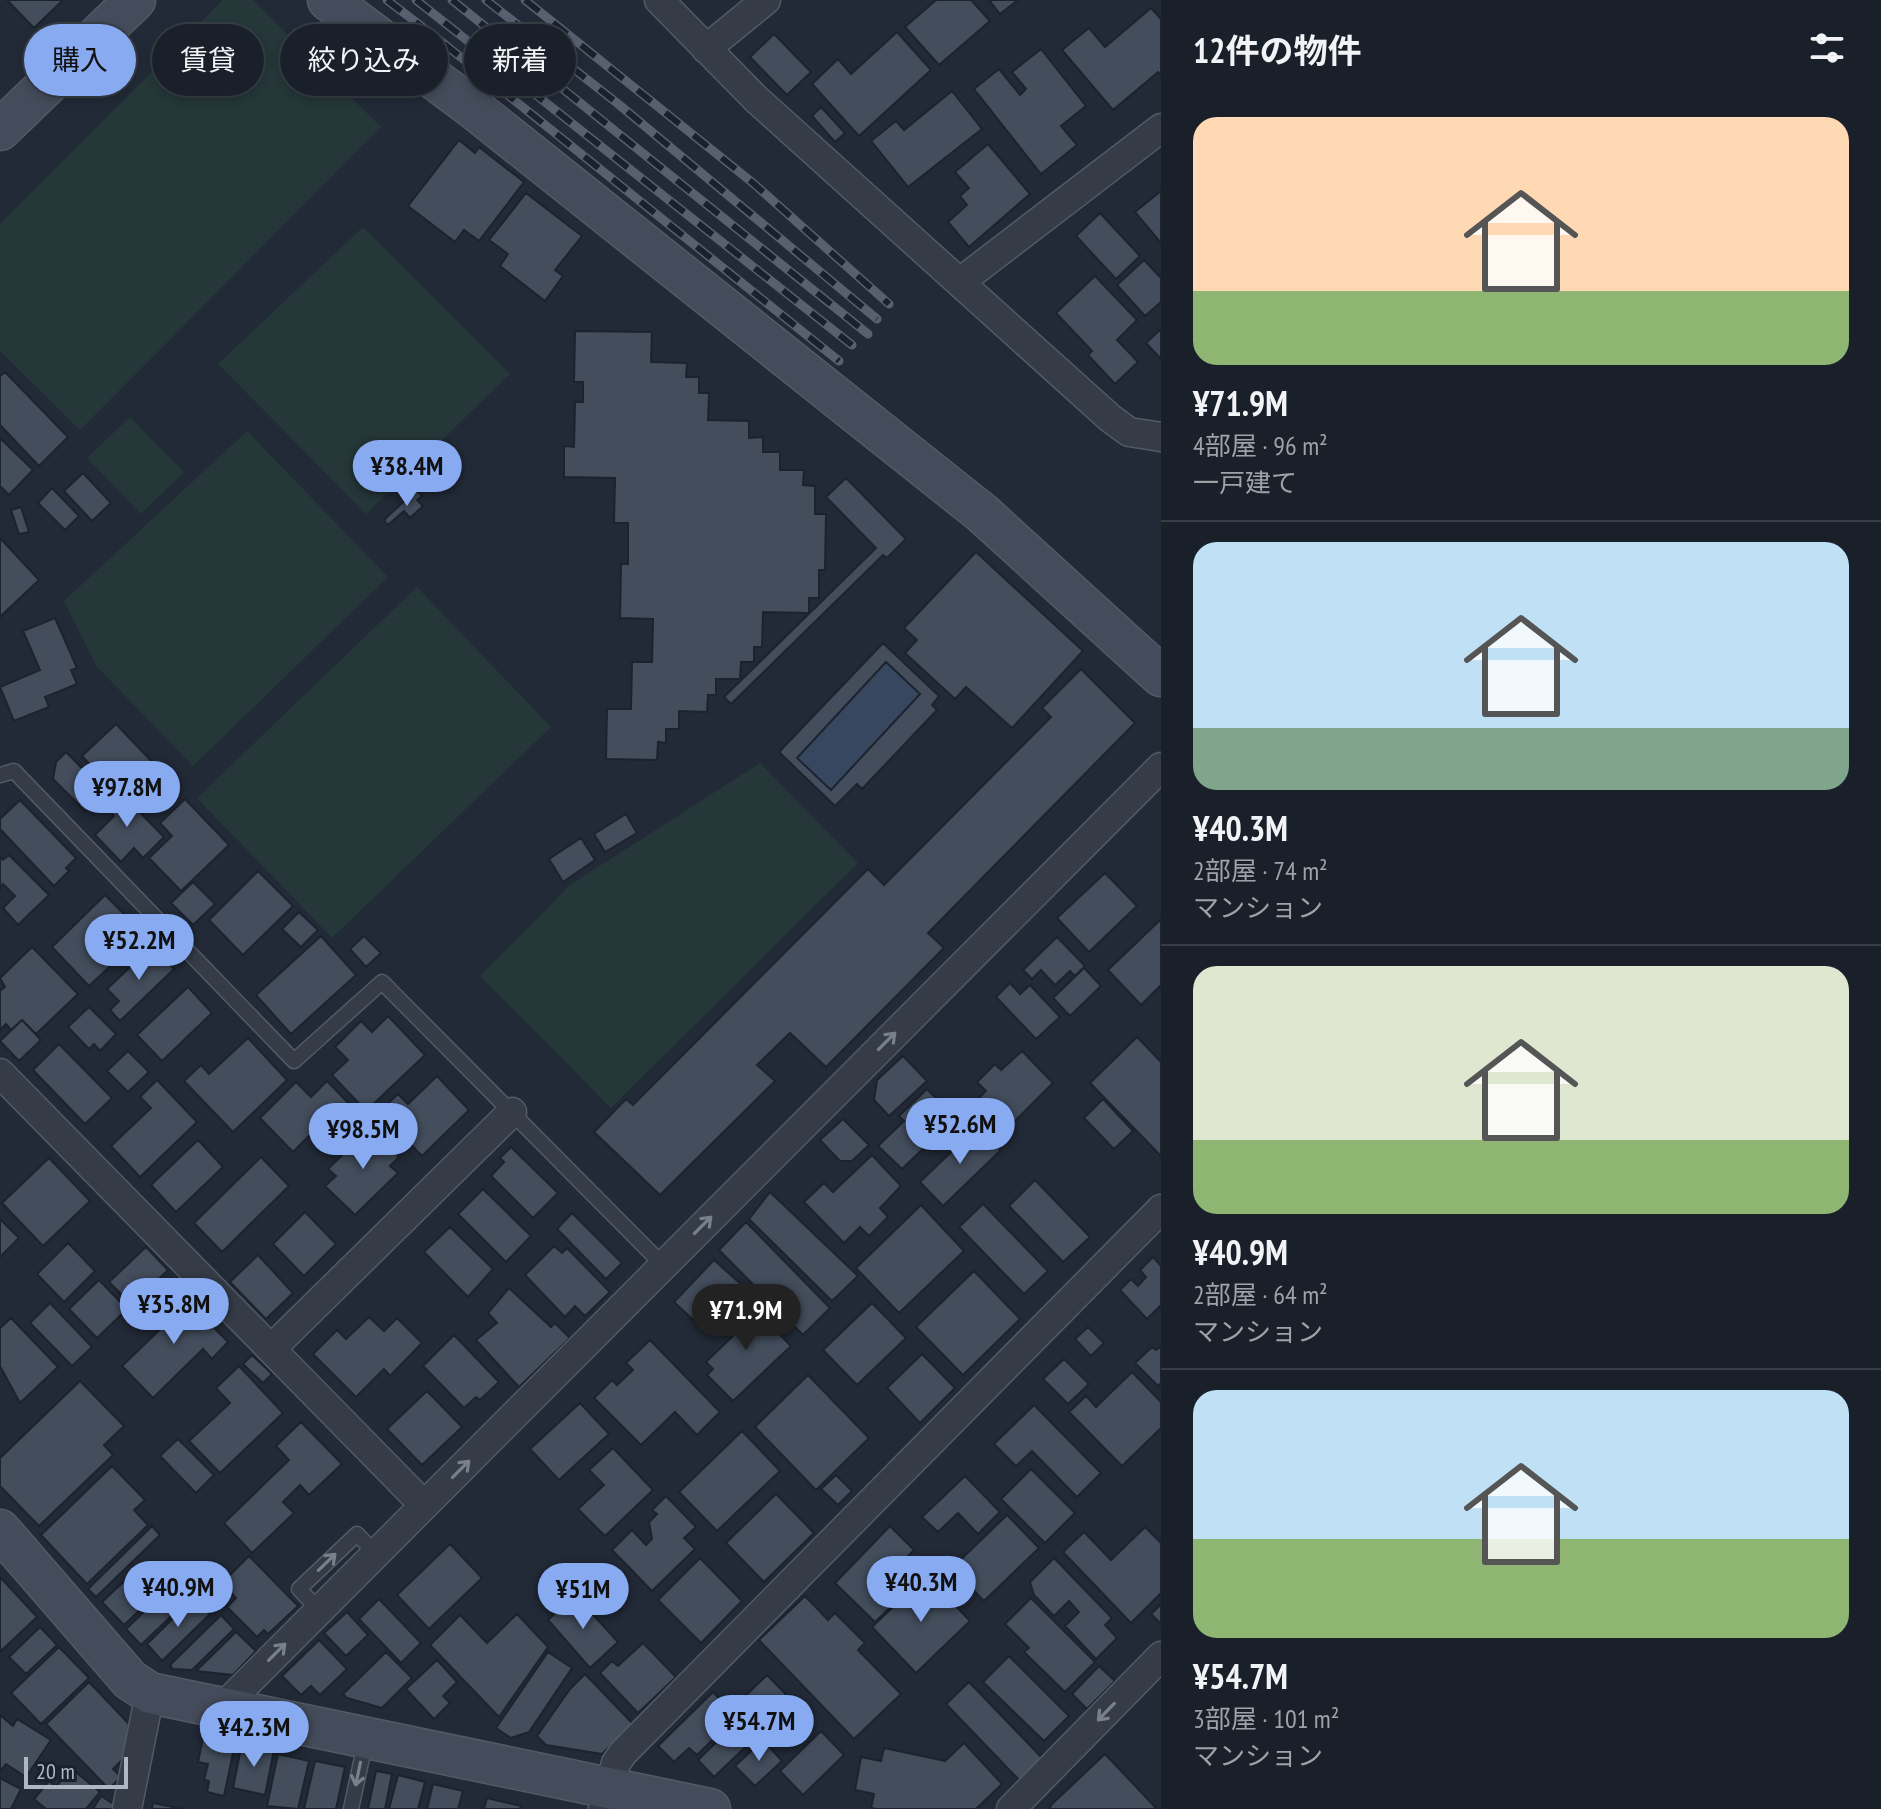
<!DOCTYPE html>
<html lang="ja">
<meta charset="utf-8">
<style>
:root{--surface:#1a2029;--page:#232831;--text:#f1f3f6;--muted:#9fa3a8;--line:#383e46;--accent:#88aaf1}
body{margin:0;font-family:"PT Sans Narrow","Noto Sans JP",sans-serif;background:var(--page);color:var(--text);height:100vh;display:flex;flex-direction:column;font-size:30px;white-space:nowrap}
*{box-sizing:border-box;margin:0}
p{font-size:26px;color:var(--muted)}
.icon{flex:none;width:44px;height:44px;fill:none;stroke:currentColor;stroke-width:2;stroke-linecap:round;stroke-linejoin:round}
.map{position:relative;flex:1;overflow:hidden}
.drawer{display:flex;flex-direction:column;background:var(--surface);width:720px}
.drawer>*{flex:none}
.guide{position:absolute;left:24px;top:24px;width:760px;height:72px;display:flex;gap:16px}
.scale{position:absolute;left:24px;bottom:20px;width:104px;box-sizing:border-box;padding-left:8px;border:4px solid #b0b7c4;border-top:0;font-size:22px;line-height:28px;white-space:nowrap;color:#b0b7c4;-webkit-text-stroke:6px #1b212c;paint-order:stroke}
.price{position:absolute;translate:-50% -68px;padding:0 18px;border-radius:28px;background:var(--accent);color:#111;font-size:26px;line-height:52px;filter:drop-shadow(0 2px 4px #0008)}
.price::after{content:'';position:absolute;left:50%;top:48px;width:24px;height:18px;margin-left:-12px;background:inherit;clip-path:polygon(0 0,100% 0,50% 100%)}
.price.selected{background:#222;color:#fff}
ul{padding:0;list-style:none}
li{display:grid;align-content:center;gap:16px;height:424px;padding:0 32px}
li+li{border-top:2px solid var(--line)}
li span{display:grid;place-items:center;height:248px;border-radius:24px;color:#555}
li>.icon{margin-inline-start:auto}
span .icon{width:144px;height:144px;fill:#fffc;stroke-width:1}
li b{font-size:34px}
h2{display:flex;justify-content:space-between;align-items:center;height:96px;padding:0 32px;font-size:34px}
.pill{padding:0 28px;border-radius:36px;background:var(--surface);box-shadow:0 4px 12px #0003,0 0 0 2px var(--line);font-size:28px;line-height:72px}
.pill.selected{background:var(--accent);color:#111}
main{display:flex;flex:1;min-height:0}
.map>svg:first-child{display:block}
.green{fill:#253739}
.water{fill:#384760}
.building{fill:#434d5c;stroke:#1d232e;stroke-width:2;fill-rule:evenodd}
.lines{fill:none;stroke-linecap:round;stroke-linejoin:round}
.lane-casing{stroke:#535a65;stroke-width:17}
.street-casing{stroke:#535a65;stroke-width:31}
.secondary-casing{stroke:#535a65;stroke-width:43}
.lane{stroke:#353c48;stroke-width:14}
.street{stroke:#353c48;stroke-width:28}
.secondary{stroke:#444b5a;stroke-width:40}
.rail-casing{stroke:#58606f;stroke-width:9}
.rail{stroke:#1b212c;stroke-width:6;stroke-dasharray:18;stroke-linecap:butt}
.oneway{stroke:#79808c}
</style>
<main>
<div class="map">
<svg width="1161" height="1809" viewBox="0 0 1161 1809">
<rect width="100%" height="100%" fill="#222a37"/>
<!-- green -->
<path class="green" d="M223,0H253L381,127L80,430L0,351V224Z
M363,227L510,374L366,514L218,364Z
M130,417L184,472L141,514L87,458Z
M247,431L388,577L193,766L97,667L64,601Z
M417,587L551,727L332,938L197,798Z
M760,763L858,863L611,1108L480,976L570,885Z"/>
<!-- water -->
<path class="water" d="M886,662L920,694L831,790L797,758Z"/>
<!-- building -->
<path class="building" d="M7,0H63L34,28Z
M936,0H971L990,21L939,65L905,27Z
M989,0H1018L1000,14Z
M1151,8L1161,19V75L1158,72L1113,110L1062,50L1089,28L1105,47Z
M897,32L931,70L859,136L812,84L838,59L851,74Z
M774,34L811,72L787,95L750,57Z
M1041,49L1086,106L1061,126L1077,145L1041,174L974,89L999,69L1020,95L1026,89L1012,72Z
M952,91L982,129L908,187L871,141L896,121L904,130Z
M821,107L845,133L835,142L812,116Z
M459,140L475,153L479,147L524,182L479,241L464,230L455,242L408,206Z
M988,144L1030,194L969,247L948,222L967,205L960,196L969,188L955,172Z
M1161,191V243L1135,212Z
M526,193L582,236L555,270L563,276L545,301L500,266L508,254L489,240Z
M1100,213L1140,256L1116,279L1076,236Z
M1144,260L1161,278V302L1145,316L1117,285Z
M1095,276L1137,320L1117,340L1138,362L1115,384L1088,355L1092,351L1056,313Z
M1161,329V359L1146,343Z
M575,331L652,332L651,362L687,363L686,377H699V393H709L708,420L749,421V438L763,437V452H780V470H804L803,485L815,486V514H826L825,570H819V598H809V613L763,612L762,647H754V662H741L740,679H716V695H708L707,712L679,711V729H666V743L658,742L657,760L606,759L607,709H631L632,662H652L653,619L620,618L621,564H628V523H614L615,478L564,477V446L574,447L575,402H583V382H574Z
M5,372L68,437L39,466L0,425V376Z
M0,438L33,470L9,495L0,486Z
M83,473L111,503L92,521L64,491Z
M846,478L906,539L887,558L883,555L731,704L724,697L876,548L826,497Z
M52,488L79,516L65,530L38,503Z
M416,490L422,496L417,500L423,506L410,518L404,511L388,525L384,520Z
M21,507L29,532L19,534L11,510Z
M0,538L39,580L0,617Z
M976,552L1083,651L1012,728L966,687L955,699L905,653L917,640L904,628Z
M55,618L77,668L71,670L77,684L45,697L49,707L14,721L0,687L40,670L23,631Z
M883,643L939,696L932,705L937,710L862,789L857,784L835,806L779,752ZM886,662L920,694L831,790L797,758Z
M1081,669L1135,723L928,933L944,948L826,1067L790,1033L757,1065L775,1081L660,1195L594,1132L626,1099L633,1105L868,869L884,885L1051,717L1042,708Z
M116,724L175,786L150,809L119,775L109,785L82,756Z
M66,752L105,792L85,811L53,779L56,762Z
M117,789L164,837L143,858L134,848L121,862L95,835L114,816L102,803Z
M185,799L229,845L181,891L149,858L172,836L160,823Z
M20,800L76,858L66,868L69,871L54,886L0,829V819Z
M626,814L637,833L605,852L594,834Z
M581,838L595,860L563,882L549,859Z
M9,855L49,895L18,925L3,908L15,896L3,884L0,888V857L3,860Z
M258,871L293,906L243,955L209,920Z
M1105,873L1137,906L1089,952L1057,918Z
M193,882L215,904L193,925L171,903Z
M105,895L139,929L115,952L120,957L89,986L52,947Z
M299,912L318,930L301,947L282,929Z
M1161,919V985L1141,1005L1108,970Z
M321,936L356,975L291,1034L256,995Z
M364,936L381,953L366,967L350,949Z
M1057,937L1085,966L1075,976L1070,971L1055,985L1041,970L1032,979L1023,970Z
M152,946L174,969L120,1021L110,1010L119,1001L107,989Z
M32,947L78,994L36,1034L22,1020L11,1030L6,1024L0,1030V991L5,987L0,978Z
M1084,968L1101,986L1070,1016L1053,998Z
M1010,983L1020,994L1030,985L1060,1017L1036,1039L996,997Z
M188,987L212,1013L162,1061L137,1035Z
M89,1007L116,1034L100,1051L94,1044L89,1049L68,1027Z
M388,1016L425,1055L366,1111L332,1075L348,1060L335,1047L361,1021L372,1032Z
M22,1020L41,1040L19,1061L0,1041Z
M1137,1037L1161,1062V1156L1090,1083Z
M248,1038L287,1080L233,1132L184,1081L201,1065L209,1074Z
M59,1044L112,1098L85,1124L33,1070Z
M128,1051L149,1072L128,1092L107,1071Z
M1022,1051L1053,1083L1001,1135L972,1105L986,1091L977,1082L995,1064L1001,1070Z
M903,1056L927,1081L889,1116L874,1100L877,1080Z
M437,1076L469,1110L422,1156L379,1112L398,1094L408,1104Z
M157,1080L197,1122L140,1177L111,1146L151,1108L140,1097Z
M327,1081L359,1114L322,1149L309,1136L293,1152L260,1118L296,1082L311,1097Z
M927,1089L955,1118L902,1169L878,1146L904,1121L899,1116Z
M1103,1099L1133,1131L1114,1149L1084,1118Z
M843,1119L869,1145L852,1161H840L820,1140Z
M978,1126L1001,1150L943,1206L920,1182Z
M370,1127L399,1157L390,1166L398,1173L355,1215L325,1186L336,1176L328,1169Z
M198,1140L223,1167L176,1212L151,1185Z
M511,1147L558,1193L533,1218L491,1176L504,1162L500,1158Z
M872,1155L901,1186L880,1208L888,1217L869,1236L860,1227L844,1243L804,1202L824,1183L833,1192Z
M261,1157L289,1186L222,1252L194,1223Z
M49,1158L90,1201L43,1246L2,1203Z
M1035,1180L1090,1237L1063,1262L1009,1206Z
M483,1189L531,1236L506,1262L458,1214Z
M770,1192L858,1276L832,1301L749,1219Z
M983,1204L1048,1271L1024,1294L959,1227Z
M921,1205L964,1251L899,1313L856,1268Z
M305,1212L336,1244L304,1276L273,1244Z
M572,1213L622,1263L606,1279L557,1229Z
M0,1219L19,1238L0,1257Z
M746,1222L830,1308L803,1335L719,1250Z
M450,1227L493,1269L468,1297L424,1252Z
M68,1243L95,1271L64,1302L37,1274Z
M554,1246L562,1253L567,1248L610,1292L585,1316L575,1306L565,1317L525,1275Z
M146,1247L168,1270L132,1305L109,1282Z
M258,1255L293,1293L266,1319L230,1282Z
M1153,1257L1161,1266V1305L1147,1319L1120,1290L1131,1279L1138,1286L1146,1277L1140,1270Z
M714,1260L744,1287L704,1330L674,1302Z
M974,1271L1020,1319L963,1375L916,1327Z
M99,1280L127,1309L97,1338L69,1309Z
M509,1288L551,1327L555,1323L570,1338L519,1387L476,1340L497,1323L488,1313Z
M177,1290L228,1342L212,1359L203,1349L153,1398L122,1366L172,1318L161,1306Z
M747,1301L791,1346L733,1401L707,1375L713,1369L706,1362L736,1333L725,1322Z
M50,1303L92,1347L72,1366L30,1323Z
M872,1303L906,1338L857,1385L823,1350Z
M369,1317L384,1331L397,1318L422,1343L390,1376L384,1369L356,1397L313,1354L337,1330L346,1339Z
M11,1318L58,1367L20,1403L0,1366V1328Z
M1088,1327L1104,1343L1091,1356L1075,1339Z
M454,1335L499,1382L480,1400L476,1397L464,1408L423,1366Z
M650,1340L720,1412L697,1435L675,1412L641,1445L594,1398L612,1380L617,1385L633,1370L626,1363Z
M1161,1346V1383L1158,1386L1135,1363L1152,1347L1156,1350Z
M922,1354L955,1388L920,1423L887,1388Z
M252,1355L272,1374L263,1383L243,1364Z
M1064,1359L1089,1384L1068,1404L1043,1379Z
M239,1366L283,1413L220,1473L189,1441L230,1403L216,1388Z
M1132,1372L1161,1402V1428L1122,1466L1069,1412L1086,1396L1096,1407Z
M808,1375L869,1438L816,1490L755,1427Z
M80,1381L124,1426L104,1445L113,1455L39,1526L0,1486V1458Z
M427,1391L462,1427L422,1465L387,1429Z
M580,1403L609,1434L559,1480L530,1449Z
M1034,1405L1101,1473L1077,1497L1032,1451L1016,1466L994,1444Z
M301,1422L342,1464L309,1495L300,1485L283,1502L294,1513L252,1553L224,1523L289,1460L276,1446Z
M742,1431L780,1471L717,1531L679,1492Z
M178,1439L214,1475L196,1493L160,1456Z
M613,1448L653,1490L605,1536L578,1509L604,1485L589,1470Z
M112,1466L145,1500L134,1510L148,1525L87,1584L41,1535Z
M1031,1469L1075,1513L1045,1543L1001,1499Z
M836,1475L852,1491L838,1505L821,1489Z
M965,1476L1000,1512L978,1534L958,1513L938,1532L922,1517Z
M776,1494L814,1533L764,1582L726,1543Z
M666,1496L696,1527L684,1538L695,1549L652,1591L612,1550L632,1530L646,1545L652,1539L649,1522L657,1514L652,1510Z
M1007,1515L1039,1548L984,1601L952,1568Z
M152,1526L160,1535L96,1597L88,1589Z
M890,1526L914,1550L881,1584L897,1601L875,1622L835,1583Z
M1145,1527L1161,1543V1593L1131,1623L1063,1552L1084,1532L1111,1560Z
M450,1544L482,1578L429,1629L397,1595Z
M249,1556L298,1606L268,1634L264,1630L257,1637L227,1607L236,1598L222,1583Z
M700,1558L742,1601L701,1643L658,1600Z
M1054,1558L1112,1618L1105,1625L1117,1638L1096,1659L1065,1626L1079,1612L1069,1601L1054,1616L1034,1595L1030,1582Z
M139,1567L161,1590L124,1625L102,1602Z
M926,1575L970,1621L916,1673L872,1627Z
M0,1577L37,1617L0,1652Z
M173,1584L188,1600L141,1645L126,1629Z
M575,1595L618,1642L590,1668L548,1620Z
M805,1596L828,1620L835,1613L865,1643L858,1650L901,1694L854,1739L759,1640Z
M194,1598L210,1614L162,1661L147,1644Z
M1031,1598L1095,1662L1065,1692L1024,1652L1029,1648L1005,1624Z
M379,1599L421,1643L401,1663L359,1619Z
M1161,1604V1624L1151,1614Z
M347,1612L368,1635L346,1656L324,1633Z
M517,1614L548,1647L499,1717L430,1645L460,1615L487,1643Z
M221,1615L234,1629L192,1670L173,1669L170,1665Z
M40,1627L57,1645L26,1674L9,1657Z
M236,1632L256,1651L233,1675L196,1671Z
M319,1640L347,1669L320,1695L311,1686L301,1695L282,1676Z
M643,1643L676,1677L638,1713L600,1673L612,1661L618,1666Z
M59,1647L89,1678L41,1724L11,1693Z
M386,1652L412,1678L382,1708L347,1698L343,1694Z
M548,1652L572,1668L529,1732L511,1738L496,1728Z
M1009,1656L1069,1716L1044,1741L983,1682Z
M437,1660L457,1682L443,1696L450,1703L434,1719L406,1689Z
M1099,1666L1115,1681L1087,1709L1072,1694Z
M585,1674L633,1724L602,1754L546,1745L537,1736L570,1689Z
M767,1675L805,1714L776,1743L737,1704Z
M89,1682L129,1724L124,1758L113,1769L121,1777L109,1789L46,1724Z
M969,1682L1043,1759L1020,1781L946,1704Z
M713,1692L737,1716L697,1755L689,1748L674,1762L658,1746Z
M0,1715L13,1726L17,1719L51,1740L26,1777L6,1764L0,1771Z
M739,1720L756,1737L714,1777L698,1760Z
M821,1731L844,1755L803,1795L780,1771Z
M203,1738L235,1744L224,1796L207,1792L209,1781L204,1780L208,1764L198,1762Z
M763,1740L782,1761L755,1786L735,1766Z
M242,1743L274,1750L265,1795L233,1788Z
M964,1743L1002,1784L976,1809H876L871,1808L874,1794L855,1790L861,1757L881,1761L884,1748L945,1761Z
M278,1754L309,1761L298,1809L267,1806Z
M1105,1754L1157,1809H1049L1052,1804Z
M315,1761L345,1767L336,1809H304Z
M71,1768L100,1792L86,1809H46L34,1799L49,1781L56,1787Z
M376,1771L392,1774L385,1809H368Z
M398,1775L425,1782L418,1809H389Z
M0,1778L21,1789L11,1809H0Z
M433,1784L463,1791L458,1809H427Z
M101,1796L115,1805L112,1809H93Z
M487,1798L521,1806L520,1809H484Z
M153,1803L183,1809H152Z"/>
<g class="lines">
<defs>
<path id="lane" d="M0,775L14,771L294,1061L382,982L663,1265
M319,1610L299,1589L357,1534L376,1554
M351,1809L366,1739"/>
<path id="street" d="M659,0L755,98L1110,418L1129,432L1161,437
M706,49L766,0
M960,282L1161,128
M0,1073L424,1505
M272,1348L512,1112
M222,1708L1161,767
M127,1809L150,1693
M603,1809L616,1763L623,1753L1161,1209
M1011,1809L1161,1656"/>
<path id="secondary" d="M328,0L473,108L982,513L1161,676
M0,130L135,0
M0,1530L130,1680L150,1693L710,1809"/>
</defs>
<!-- lane casing -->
<use href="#lane" class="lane-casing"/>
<!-- street casing -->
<use href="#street" class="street-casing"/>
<!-- secondary casing -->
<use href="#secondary" class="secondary-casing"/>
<!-- lane -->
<use href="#lane" class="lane"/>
<!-- street -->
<use href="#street" class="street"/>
<!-- secondary -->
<use href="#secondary" class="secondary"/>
<defs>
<path id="rail" d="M387,0L438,39L839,361
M416,0L852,345
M452,0L868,334
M486,0L617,103L877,319
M525,0L753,183L889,304"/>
</defs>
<!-- rail casing -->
<use href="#rail" class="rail-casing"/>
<!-- rail -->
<use href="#rail" class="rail"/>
</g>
<!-- one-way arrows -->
<defs><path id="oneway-shaft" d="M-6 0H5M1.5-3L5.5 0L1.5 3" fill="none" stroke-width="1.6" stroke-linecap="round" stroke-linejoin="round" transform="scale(2)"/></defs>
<g class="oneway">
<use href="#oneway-shaft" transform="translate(887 1041) rotate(-45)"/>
<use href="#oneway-shaft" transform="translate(703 1225) rotate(-45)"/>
<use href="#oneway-shaft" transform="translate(461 1469) rotate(-45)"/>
<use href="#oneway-shaft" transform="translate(327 1562) rotate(-44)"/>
<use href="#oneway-shaft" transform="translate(277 1652) rotate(-45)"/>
<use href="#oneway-shaft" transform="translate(1106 1712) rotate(134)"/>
<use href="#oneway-shaft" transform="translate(358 1774) rotate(102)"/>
</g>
</svg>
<div class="scale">20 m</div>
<b class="price" style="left:407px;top:508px">¥38.4M</b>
<b class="price" style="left:127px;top:829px">¥97.8M</b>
<b class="price" style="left:139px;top:982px">¥52.2M</b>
<b class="price" style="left:960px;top:1166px">¥52.6M</b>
<b class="price" style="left:363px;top:1171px">¥98.5M</b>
<b class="price" style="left:174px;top:1346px">¥35.8M</b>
<b class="price selected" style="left:746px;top:1352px">¥71.9M</b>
<b class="price" style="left:921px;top:1624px">¥40.3M</b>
<b class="price" style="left:178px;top:1629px">¥40.9M</b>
<b class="price" style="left:583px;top:1631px">¥51M</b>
<b class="price" style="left:759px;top:1763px">¥54.7M</b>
<b class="price" style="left:254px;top:1769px">¥42.3M</b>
<div class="guide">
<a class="pill selected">購入</a>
<a class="pill">賃貸</a>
<a class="pill">絞り込み</a>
<a class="pill">新着</a>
</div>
</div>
<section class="drawer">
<h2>12件の物件<svg class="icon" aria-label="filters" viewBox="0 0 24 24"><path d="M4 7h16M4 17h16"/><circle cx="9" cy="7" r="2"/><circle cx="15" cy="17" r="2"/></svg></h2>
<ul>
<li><span style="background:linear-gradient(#ffd9b3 70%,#8fb573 0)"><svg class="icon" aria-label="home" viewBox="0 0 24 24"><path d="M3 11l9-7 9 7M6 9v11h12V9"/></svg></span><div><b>¥71.9M</b><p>4部屋 · 96 m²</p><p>一戸建て</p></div></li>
<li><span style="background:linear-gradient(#bfe0f5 75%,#7fa58c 0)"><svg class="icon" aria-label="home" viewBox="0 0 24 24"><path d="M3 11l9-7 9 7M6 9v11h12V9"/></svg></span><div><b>¥40.3M</b><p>2部屋 · 74 m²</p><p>マンション</p></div></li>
<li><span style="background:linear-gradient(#dfe7d0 70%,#8fb573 0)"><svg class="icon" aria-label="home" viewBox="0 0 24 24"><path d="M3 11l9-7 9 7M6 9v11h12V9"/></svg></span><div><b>¥40.9M</b><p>2部屋 · 64 m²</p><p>マンション</p></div></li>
<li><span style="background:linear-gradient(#bfe0f5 60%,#8fb573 0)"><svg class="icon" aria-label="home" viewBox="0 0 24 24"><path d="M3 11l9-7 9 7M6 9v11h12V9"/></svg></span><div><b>¥54.7M</b><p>3部屋 · 101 m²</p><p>マンション</p></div></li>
</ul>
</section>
</main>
